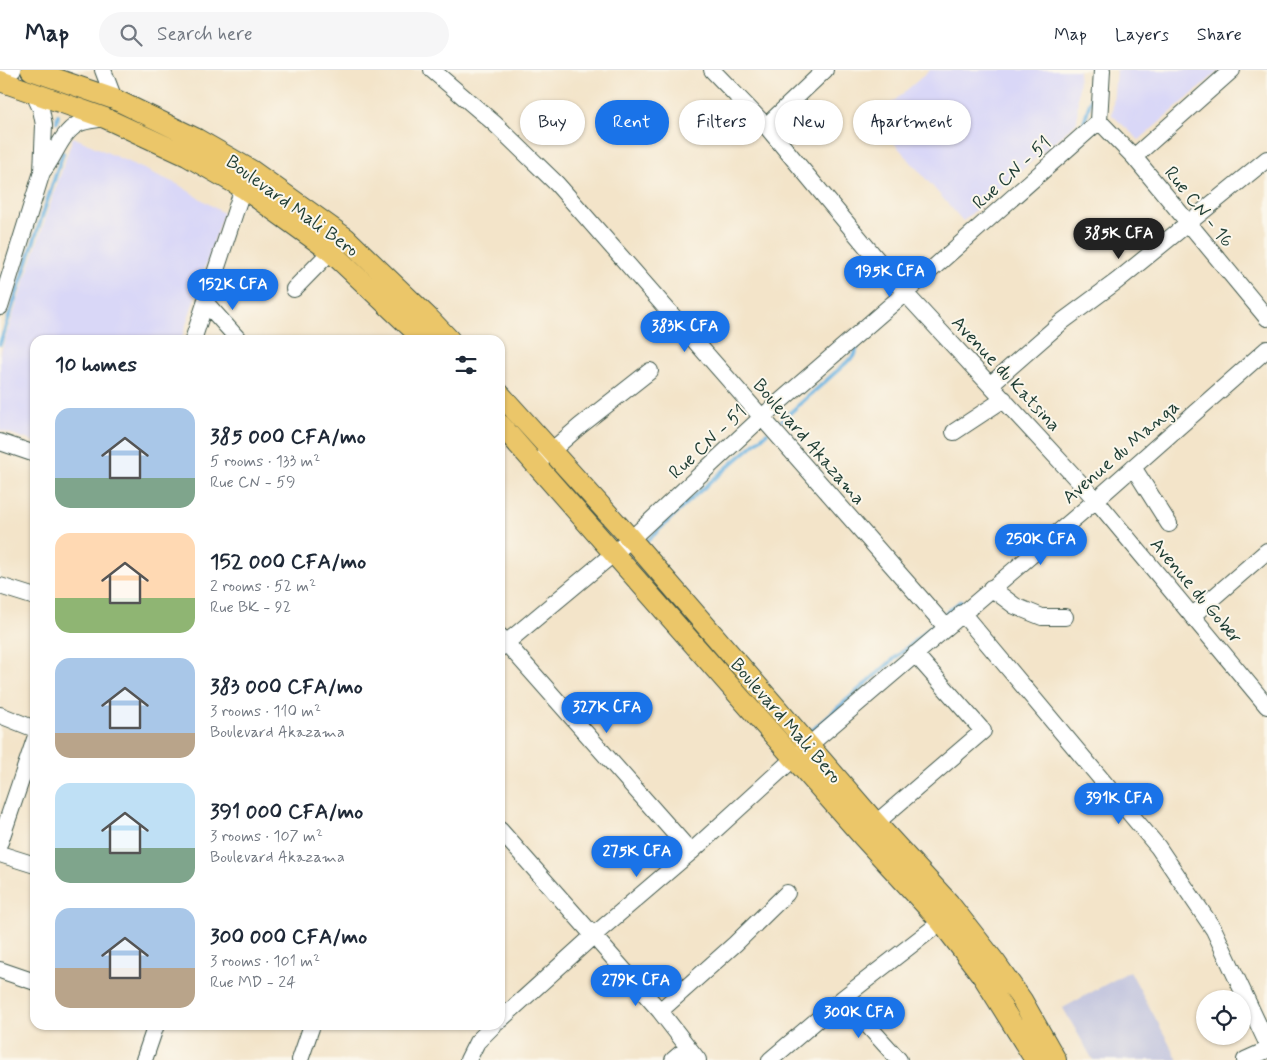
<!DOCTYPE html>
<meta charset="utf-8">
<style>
:root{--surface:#fff;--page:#f6f6f7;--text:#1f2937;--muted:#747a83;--line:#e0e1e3;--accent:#1a73e8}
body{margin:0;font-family:Mynerve,sans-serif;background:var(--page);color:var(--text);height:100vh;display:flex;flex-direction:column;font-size:19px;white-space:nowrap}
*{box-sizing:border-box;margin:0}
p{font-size:16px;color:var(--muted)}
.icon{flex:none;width:28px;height:28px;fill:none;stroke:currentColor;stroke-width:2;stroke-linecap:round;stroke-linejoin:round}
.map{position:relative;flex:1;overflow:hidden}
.side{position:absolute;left:30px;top:265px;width:475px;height:695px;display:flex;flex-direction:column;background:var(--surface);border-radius:15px;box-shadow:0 1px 4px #0004}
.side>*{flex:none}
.guide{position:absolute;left:520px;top:30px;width:475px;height:45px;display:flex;gap:10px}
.tools{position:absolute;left:1196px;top:920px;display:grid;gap:10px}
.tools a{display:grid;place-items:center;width:55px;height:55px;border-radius:50%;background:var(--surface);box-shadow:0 1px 4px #0004;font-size:25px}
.price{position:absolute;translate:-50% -42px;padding:0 11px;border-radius:18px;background:var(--accent);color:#fff;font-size:16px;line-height:32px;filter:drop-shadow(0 1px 2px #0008)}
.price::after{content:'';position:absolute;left:50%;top:30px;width:15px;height:11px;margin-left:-8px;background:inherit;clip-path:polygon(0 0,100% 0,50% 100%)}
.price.active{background:#222;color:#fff}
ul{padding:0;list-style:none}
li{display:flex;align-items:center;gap:15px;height:125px;padding:0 25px}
li span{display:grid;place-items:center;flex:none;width:140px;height:100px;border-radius:15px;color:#555}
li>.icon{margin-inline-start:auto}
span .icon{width:60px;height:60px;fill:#fffc;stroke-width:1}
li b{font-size:21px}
h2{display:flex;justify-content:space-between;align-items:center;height:60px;padding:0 25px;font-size:21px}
.tag{padding:0 18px;border-radius:22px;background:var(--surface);box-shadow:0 1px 4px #0004;font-size:18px;line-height:45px}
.tag.active{background:var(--accent);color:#fff}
header{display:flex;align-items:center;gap:30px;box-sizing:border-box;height:70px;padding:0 25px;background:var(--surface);border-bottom:1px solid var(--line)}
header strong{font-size:24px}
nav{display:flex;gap:28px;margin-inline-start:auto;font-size:18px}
.search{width:350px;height:45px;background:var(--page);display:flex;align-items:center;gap:12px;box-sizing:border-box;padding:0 18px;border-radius:28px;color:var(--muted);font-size:19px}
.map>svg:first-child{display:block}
.built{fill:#d9d7f7}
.industrial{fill:#c0c2dd}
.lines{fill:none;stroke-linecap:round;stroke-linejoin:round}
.stream{stroke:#68b1e0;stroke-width:4}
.minor-casing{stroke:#3f564a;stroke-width:18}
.major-casing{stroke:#3f564a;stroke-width:22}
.minor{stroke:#fff;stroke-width:16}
.major{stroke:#ebc669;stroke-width:20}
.labels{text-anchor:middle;stroke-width:4;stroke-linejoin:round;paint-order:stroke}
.street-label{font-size:19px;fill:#1f3d34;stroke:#fbf7ec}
</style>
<header>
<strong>Map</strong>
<div class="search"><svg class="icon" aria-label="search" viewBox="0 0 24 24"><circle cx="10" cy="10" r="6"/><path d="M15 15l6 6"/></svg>Search here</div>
<nav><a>Map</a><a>Layers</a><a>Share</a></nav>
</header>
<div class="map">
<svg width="1267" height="990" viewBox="0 0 1267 990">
<rect width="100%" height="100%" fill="#fbf7ec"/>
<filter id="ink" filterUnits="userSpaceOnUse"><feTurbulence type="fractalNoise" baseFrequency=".02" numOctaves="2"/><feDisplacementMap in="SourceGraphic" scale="10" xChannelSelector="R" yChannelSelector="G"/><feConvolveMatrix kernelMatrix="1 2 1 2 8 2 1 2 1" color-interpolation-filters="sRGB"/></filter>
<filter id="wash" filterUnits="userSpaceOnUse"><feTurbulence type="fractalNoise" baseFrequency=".0096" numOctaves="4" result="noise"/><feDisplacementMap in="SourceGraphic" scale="20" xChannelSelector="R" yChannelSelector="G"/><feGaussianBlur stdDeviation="1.12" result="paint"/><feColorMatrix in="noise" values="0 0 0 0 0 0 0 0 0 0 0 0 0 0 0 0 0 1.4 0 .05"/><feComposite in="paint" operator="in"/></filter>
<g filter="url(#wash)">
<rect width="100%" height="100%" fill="#f3e4c9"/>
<!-- built -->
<path class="built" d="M930,0H1079L1077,52L963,151L873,49Z
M1116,0H1220L1139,70L1112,45Z
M73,67L179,115L223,143L181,270H35V372L0,360V284Z"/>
<!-- industrial -->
<path class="industrial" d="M1130,901L1178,990H1093L1063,938Z"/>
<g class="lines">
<!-- stream -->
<path class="stream" d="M57,52L58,45
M1081,58L1084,52L1094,19
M0,274L63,83
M782,350L855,285L858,272
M645,473L692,428L767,363
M945,544L961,531
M809,663L933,555"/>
</g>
</g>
<g filter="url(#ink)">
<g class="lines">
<defs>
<path id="minor" d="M103,0L114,29
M432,0L494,53L557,114L946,557
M712,0L766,56L905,223L1096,430L1267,636
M0,2L13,0
M1099,51L1134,87L1267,248
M1099,51L1102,0
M766,56L825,0
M1134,87L1232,0
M42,102C55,87 60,64 78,54C85,50 97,50 105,48
M294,219L338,174
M205,232L239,270
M0,237L42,102L44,55L41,39L33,22
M193,270L243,118
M991,314L1063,251L1117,211L1267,89
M954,362L1004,329
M0,372L35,384
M536,394L580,356L650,301
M1133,397L1169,454
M0,516L35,527
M991,518L1015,536L1042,547H1065
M962,543L1158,777L1214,860L1267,973
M1192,546L1267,481
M500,566L691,782
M500,578L631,469L762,347L905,223L1099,51
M0,645L35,659
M876,753L983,661L915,584
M500,760L660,941L698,990
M0,772L35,669
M0,784L35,795
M0,900L35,912
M843,928L899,990
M660,941L735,874L787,823
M500,950L594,865L691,782L794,688L1096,430L1267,279
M144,990L156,955
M300,990L312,955
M468,990L477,972L494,955
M673,990L687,978
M770,990L843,928L941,852
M1245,990L1267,980"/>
<path id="major" d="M31,0L114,29L197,69L251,100L346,168L429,248L450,270
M0,11L105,48L187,86L243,118L330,181L424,270
M500,324L631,469L876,753L949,833L996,893L1022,930L1056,990
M500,354L862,766L941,852L983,907L1035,990"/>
</defs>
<!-- minor casing -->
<use href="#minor" class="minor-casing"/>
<!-- major casing -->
<use href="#major" class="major-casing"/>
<!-- minor -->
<use href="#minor" class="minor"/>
<!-- major -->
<use href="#major" class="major"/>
</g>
</g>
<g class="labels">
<!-- street labels -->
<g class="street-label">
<text transform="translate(1011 102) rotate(-42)" y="7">Rue CN - 51</text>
<text transform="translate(293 135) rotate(36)" y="7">Boulevard Mali Bero</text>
<text transform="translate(1200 136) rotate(51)" y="7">Rue CN - 16</text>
<text transform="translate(1007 303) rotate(47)" y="7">Avenue du Katsina</text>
<text transform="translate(707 371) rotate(-43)" y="7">Rue CN - 51</text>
<text transform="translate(810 371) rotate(49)" y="7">Boulevard Akazama</text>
<text transform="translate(1120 381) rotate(-41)" y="7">Avenue du Manga</text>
<text transform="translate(1197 520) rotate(50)" y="7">Avenue du Gober</text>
<text transform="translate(787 650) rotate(49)" y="7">Boulevard Mali Bero</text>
</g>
</g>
</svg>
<div class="tools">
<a><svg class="icon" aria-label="locate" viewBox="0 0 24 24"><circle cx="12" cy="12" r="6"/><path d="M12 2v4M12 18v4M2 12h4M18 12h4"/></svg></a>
</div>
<b class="price active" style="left:1119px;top:190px">385K CFA</b>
<b class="price" style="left:890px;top:228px">195K CFA</b>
<b class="price" style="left:233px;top:241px">152K CFA</b>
<b class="price" style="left:685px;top:283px">383K CFA</b>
<b class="price" style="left:1041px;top:496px">250K CFA</b>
<b class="price" style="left:607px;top:664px">327K CFA</b>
<b class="price" style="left:1119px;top:755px">391K CFA</b>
<b class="price" style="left:637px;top:808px">275K CFA</b>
<b class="price" style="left:636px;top:937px">279K CFA</b>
<b class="price" style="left:859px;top:969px">300K CFA</b>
<div class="guide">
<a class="tag">Buy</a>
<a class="tag active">Rent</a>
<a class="tag">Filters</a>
<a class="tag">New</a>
<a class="tag">Apartment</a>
</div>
<section class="side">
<h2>10 homes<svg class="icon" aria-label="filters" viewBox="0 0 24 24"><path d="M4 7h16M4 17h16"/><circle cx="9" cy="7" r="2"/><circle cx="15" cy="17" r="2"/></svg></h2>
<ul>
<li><span style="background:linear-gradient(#a9c7e8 70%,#7fa58c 0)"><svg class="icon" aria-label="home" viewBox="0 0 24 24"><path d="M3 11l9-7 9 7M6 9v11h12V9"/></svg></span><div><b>385 000 CFA/mo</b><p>5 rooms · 133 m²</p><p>Rue CN - 59</p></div></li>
<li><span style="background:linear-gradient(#ffd9b3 65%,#8fb573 0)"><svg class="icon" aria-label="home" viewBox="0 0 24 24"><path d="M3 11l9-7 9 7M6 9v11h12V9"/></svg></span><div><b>152 000 CFA/mo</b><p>2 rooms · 52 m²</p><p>Rue BK - 92</p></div></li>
<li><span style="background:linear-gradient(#a9c7e8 75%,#b9a48a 0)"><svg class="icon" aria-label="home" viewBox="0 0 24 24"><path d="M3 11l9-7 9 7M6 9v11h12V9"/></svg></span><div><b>383 000 CFA/mo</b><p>3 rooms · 110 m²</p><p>Boulevard Akazama</p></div></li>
<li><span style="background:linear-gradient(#bfe0f5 65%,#7fa58c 0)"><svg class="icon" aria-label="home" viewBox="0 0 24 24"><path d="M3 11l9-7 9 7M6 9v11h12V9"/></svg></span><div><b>391 000 CFA/mo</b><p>3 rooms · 107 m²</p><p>Boulevard Akazama</p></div></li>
<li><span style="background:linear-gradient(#a9c7e8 60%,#b9a48a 0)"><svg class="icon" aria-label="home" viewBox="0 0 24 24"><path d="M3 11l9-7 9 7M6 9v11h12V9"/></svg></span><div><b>300 000 CFA/mo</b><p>3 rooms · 101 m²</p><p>Rue MD - 24</p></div></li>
</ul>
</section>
</div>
